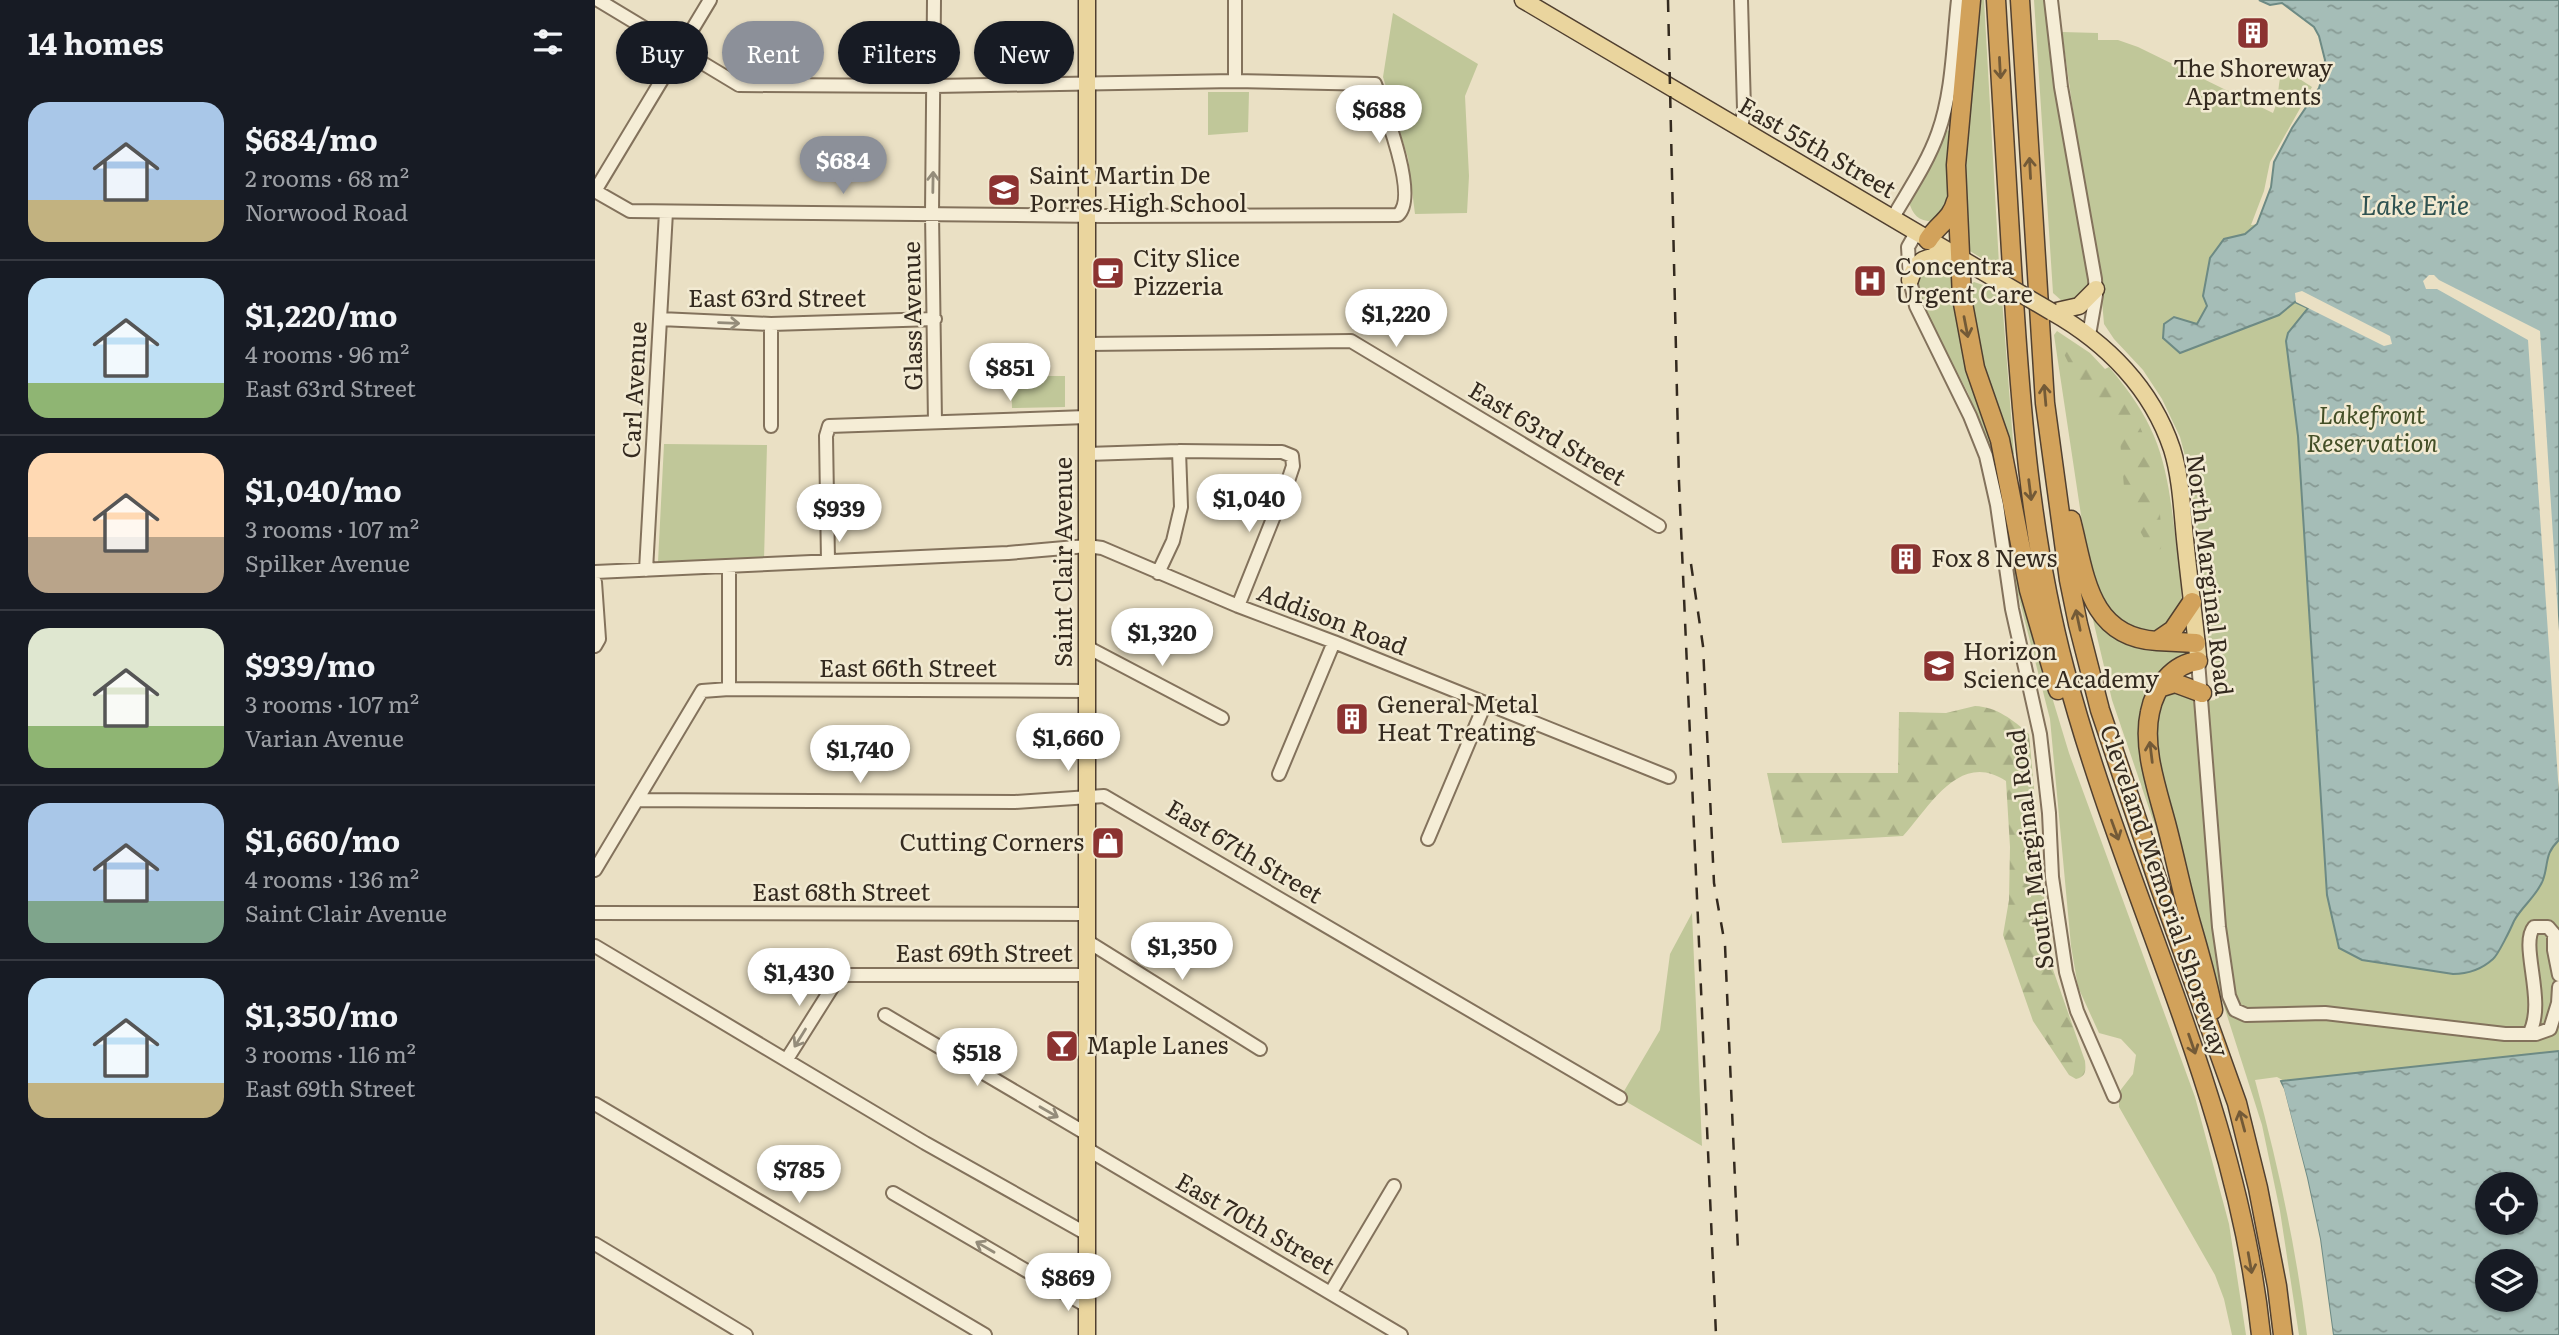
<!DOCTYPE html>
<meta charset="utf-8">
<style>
:root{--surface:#171b24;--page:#242831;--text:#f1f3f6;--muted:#9ea1a6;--line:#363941;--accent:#8c9099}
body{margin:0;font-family:Literata,serif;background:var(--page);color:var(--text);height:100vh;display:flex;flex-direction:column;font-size:26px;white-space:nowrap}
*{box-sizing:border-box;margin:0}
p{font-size:23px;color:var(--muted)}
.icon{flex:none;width:38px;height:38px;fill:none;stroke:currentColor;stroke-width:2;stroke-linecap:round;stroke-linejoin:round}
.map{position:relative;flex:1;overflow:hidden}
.side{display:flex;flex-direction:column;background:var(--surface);width:595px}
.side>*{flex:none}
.hud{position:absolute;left:21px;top:21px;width:665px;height:63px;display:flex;gap:14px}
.fabs{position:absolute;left:1880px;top:1172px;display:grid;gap:14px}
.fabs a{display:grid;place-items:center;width:63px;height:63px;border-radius:50%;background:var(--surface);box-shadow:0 2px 5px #0004;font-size:35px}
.price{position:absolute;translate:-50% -60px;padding:0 16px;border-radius:24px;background:#fff;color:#222;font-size:23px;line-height:46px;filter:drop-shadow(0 2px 4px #0008)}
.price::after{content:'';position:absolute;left:50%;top:42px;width:21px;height:16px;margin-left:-10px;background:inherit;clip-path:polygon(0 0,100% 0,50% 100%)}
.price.on{background:var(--accent);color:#fff}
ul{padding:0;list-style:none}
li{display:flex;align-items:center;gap:21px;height:175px;padding:0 28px}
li+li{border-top:2px solid var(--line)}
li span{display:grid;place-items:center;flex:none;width:196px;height:140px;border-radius:21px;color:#555}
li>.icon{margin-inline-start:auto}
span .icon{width:84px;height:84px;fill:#fffc;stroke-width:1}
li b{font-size:30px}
h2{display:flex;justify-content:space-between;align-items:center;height:84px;padding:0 28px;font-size:30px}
.chip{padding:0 24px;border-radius:32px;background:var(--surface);box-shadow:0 2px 5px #0004;font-size:24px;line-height:63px}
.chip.on{background:var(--accent);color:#fff}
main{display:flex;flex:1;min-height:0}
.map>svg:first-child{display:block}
.green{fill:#c0c799}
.forest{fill:url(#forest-firs)}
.water{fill:url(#water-ripples);stroke:#6d8a84;stroke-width:2;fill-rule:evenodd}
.pier{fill:#eae0c4}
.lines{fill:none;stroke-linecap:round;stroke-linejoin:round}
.minor-casing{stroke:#83725c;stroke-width:16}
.major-casing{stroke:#514030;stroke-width:19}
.highway-casing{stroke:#514030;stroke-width:21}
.minor{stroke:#f5edd6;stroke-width:12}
.major{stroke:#ead59e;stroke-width:16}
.highway{stroke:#d2a25b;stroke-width:18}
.rail{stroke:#342a1f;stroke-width:2.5;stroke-dasharray:12 12;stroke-linecap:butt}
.major-bridge-casing{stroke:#514030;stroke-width:19;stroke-linecap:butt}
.major-bridge{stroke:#ead59e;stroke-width:16}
.oneway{stroke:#735a37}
.oneway2{stroke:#948c7a}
.labels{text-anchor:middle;stroke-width:5;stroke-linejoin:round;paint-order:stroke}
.poi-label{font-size:24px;fill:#342a1f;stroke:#f2ead2;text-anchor:start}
.street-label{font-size:24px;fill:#342a1f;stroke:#f2ead2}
.park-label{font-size:24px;font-style:italic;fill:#434f27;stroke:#f2ead2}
.water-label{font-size:26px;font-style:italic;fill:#2f5251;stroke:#f2ead2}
</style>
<main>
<section class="side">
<h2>14 homes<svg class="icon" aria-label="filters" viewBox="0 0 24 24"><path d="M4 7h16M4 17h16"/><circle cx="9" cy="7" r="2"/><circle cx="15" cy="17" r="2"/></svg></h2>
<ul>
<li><span style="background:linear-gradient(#a9c7e8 70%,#c2b280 0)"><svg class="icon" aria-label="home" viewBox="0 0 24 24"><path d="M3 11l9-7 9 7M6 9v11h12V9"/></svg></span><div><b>$684/mo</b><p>2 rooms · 68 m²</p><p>Norwood Road</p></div></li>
<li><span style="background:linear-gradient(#bfe0f5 75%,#8fb573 0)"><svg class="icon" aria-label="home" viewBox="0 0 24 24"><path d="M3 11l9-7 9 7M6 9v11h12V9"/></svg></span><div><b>$1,220/mo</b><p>4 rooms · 96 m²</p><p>East 63rd Street</p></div></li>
<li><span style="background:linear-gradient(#ffd9b3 60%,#b9a48a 0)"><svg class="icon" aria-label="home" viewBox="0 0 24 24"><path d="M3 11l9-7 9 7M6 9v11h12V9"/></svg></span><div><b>$1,040/mo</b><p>3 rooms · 107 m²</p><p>Spilker Avenue</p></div></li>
<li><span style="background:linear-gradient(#dfe7d0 70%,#8fb573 0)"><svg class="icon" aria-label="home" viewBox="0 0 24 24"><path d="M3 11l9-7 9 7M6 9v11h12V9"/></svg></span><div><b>$939/mo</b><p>3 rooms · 107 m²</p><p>Varian Avenue</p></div></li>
<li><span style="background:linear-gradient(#a9c7e8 70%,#7fa58c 0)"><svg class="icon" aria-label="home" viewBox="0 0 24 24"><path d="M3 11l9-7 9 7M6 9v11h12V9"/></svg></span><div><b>$1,660/mo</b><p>4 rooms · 136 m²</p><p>Saint Clair Avenue</p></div></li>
<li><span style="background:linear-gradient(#bfe0f5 75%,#c2b280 0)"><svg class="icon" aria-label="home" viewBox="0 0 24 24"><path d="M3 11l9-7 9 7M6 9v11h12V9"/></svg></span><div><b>$1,350/mo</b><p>3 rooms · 116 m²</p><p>East 69th Street</p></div></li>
</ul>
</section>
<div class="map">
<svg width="1964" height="1335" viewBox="0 0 1964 1335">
<defs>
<pattern id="forest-firs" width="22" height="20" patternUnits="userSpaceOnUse" patternTransform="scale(1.75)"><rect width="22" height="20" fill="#c0c799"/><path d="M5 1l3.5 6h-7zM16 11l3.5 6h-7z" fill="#a6ab83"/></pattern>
<pattern id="water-ripples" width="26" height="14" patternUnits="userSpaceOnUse" patternTransform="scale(1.75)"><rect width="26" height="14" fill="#a5bdb7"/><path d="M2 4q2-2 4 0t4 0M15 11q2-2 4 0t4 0" fill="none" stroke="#879a94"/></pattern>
</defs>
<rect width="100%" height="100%" fill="#eae0c4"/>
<!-- green -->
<path class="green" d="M1381,0H1389L1404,264L1399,261L1396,264L1370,248L1366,142Z
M1439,0H1450L1458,82L1494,278L1493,290L1478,302L1467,301L1458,293Z
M798,13L883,64L870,96L874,176L872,213L820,214L813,158L788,77Z
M1467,32L1503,33V40H1523L1543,47L1678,113C1686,96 1681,82 1689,67L1694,68L1700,76L1717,87L1675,162L1669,191L1656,225L1765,214L1964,315V1070L1715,1096L1682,1077L1660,1080C1683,1164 1701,1248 1712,1335H1704L1685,1211L1667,1125L1613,956L1567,778L1561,728L1566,696L1576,688L1598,697L1599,703L1620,700L1596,479L1585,437L1567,399L1548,370L1519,339L1509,324L1505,278L1488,183Z
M613,92H654L653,132L613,135Z
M1350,129L1358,133L1356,200L1342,221C1326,223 1317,216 1314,201Z
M1347,263L1355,269L1360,278L1450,674L1474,753L1600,1097L1634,1224L1651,1335H1637L1629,1299L1620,1275L1524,1107V1092L1538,1074L1541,1055L1526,1039L1504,1033L1483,987L1476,946L1455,719L1420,583L1409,506L1398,459L1373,393L1324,300L1321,284L1327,265Z
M1379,282L1391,286L1407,299L1419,454L1414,456L1391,393L1372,287Z
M1462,331L1495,353L1510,369L1514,367C1564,426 1571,459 1580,534C1583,559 1587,584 1587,609L1560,636L1527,627L1501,590L1486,515L1459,335Z
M416,376H470V407L417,408Z
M69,444L172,445L169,560L63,562Z
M1495,607L1513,629L1592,647L1593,654L1585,659L1550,715L1574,867L1517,700Z
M1097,913L1107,1146L1025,1098L1065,1030L1075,954Z"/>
<!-- forest -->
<path class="forest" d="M1466,348H1479C1531,391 1554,426 1563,495C1565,513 1567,531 1566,549L1556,551L1540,522L1529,487L1525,440L1513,420L1486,388Z
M1380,706C1402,707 1418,720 1434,734L1455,961L1490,1061C1491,1071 1491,1076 1481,1079L1474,1075L1438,1021L1408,935L1414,900L1415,847L1411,781C1365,750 1335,806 1308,836L1187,843L1172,773H1303L1304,712L1351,713Z"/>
<!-- water -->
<path class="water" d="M1664,0H1964V840C1949,854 1954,863 1948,880C1942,896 1927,906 1919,921C1916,928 1903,955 1898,959C1887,969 1872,974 1858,974L1767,960L1744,948L1732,895L1703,436L1691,341L1693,333L1713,308L1700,302L1684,315L1585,353L1568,338L1569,324L1579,317L1602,324L1612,306L1608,296L1615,258L1629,239L1650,234L1662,224L1676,187L1679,162L1697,128L1724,88L1728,75L1730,60L1724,36L1719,27L1687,3L1675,5Z
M1964,1051V1335H1738L1725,1239L1712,1178L1686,1081ZM1892,1185H1930V1223H1892ZM1892,1262H1930V1300H1892Z"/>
<!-- pier -->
<path class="pier" d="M1834,275H1839L1844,280L1945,331L1964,631V794L1933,340L1842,289H1831L1828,281Z
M1707,291L1795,336L1797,344L1789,346L1701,302L1700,293Z
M1683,1078L1689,1089L1712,1178L1725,1239L1738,1335H1734L1721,1239L1709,1179Z"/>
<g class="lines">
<defs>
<path id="minor" d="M339,0L337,213L340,422
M640,0V81
M1146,0L1149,109L1146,130
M1456,0L1466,87L1500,279L1501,295L1494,335
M0,191L35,211L507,216L803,215C824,197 789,108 780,84L640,81L339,86L144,85L3,0
M0,191L115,0
M1297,219C1313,191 1332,164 1343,133C1358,91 1358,44 1363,0
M1321,233L1313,247L1315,280L1321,306L1375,416L1391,456L1402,505L1417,609L1445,734L1454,813L1457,877L1471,972L1482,1011L1519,1096
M65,319L176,324L340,319
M176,324V426
M492,344L756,341L1064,526
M492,454L584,451L687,452L697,456L698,466L693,481L643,606
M233,561L231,436L234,426L492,417
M51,570L71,212
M0,572L413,553L492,546L507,548L643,606L739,642L1074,777
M563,573L578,541L586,507L584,451
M0,582L4,639L0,646
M492,647L627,718
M1603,661L1624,927L1634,996L1640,1010L1651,1015L1730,1013L1910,1034H1941L1955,1029L1963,1003L1964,987
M134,689V566
M684,774L739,642
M42,800L420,802L509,796L1025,1098
M833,839L890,704
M0,870L107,691L134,689L492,691
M0,913L492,914
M492,941L665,1049
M0,946L330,1143L492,1234
M290,1015L492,1134
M1934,1034C1952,1002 1924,945 1939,927H1953L1959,934V950L1964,975
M192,1059L245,975H492
M0,1104L390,1335
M492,1149L806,1335
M298,1193L492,1306
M0,1244L151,1335
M736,1292L799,1186"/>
<path id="major" d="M492,0V1335
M928,0L1404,281
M1315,280C1322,255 1335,257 1358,255
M1457,312C1512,343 1557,389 1577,449C1586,478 1587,509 1590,539C1594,578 1599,617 1603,655
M1457,312L1484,306L1501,289"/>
<path id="highway" d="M1376,0L1361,165L1367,298L1380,368L1405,440L1434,590L1463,690
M1401,0C1407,89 1411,179 1417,268C1425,403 1435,539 1470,670C1529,894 1642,1102 1666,1335
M1425,0L1450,403L1474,580L1483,624L1505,710L1565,888L1642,1103L1663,1188L1682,1286L1688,1335
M1333,240C1342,225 1357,219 1361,201
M1476,520C1490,574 1493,637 1562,641L1578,630L1597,602
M1562,641L1601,643
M1603,661C1578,664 1560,687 1555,712C1547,747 1562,789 1571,823C1580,857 1587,893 1597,927C1605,955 1613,982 1618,1010
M1564,688L1580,683L1607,693"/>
</defs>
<!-- minor casing -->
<use href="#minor" class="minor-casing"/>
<!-- major casing -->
<use href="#major" class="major-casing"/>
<!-- highway casing -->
<use href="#highway" class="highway-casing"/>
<!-- minor -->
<use href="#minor" class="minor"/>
<!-- major -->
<use href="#major" class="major"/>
<!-- highway -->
<use href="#highway" class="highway"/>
<!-- rail -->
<path class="rail" d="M1073,0L1084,482L1121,1335
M1096,564L1108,646L1119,883L1130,945L1143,1251"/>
<defs>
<path id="major-bridge" d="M1404,281L1457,312"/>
</defs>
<!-- major-bridge casing -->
<use href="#major-bridge" class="major-bridge-casing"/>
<!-- major-bridge -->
<use href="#major-bridge" class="major-bridge"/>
</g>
<!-- one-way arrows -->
<defs><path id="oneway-shaft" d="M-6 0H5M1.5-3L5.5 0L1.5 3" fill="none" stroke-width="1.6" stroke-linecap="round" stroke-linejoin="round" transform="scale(1.75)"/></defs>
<g class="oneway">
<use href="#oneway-shaft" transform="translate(1405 68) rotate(87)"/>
<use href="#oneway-shaft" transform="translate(1435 168) rotate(-93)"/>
<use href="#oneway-shaft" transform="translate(1371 327) rotate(79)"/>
<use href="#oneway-shaft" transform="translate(1450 395) rotate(-95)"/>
<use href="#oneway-shaft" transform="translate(1435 490) rotate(83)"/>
<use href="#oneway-shaft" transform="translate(1483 620) rotate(-102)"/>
<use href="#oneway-shaft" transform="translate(1556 752) rotate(-97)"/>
<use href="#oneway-shaft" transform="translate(1520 830) rotate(70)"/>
<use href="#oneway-shaft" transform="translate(1597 1044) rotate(71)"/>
<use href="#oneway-shaft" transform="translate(1647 1121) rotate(-105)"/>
<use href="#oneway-shaft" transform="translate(1655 1263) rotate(80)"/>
</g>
<g class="oneway2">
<use href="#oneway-shaft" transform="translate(338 182) rotate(-89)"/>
<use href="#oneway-shaft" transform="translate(134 323) rotate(2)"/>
<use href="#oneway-shaft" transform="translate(205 1038) rotate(122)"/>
<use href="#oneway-shaft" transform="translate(454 1112) rotate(30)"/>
<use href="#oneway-shaft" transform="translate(390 1247) rotate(-150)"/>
</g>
<!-- icons -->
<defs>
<symbol id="building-square" viewBox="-11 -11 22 22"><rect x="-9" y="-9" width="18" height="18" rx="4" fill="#8c3331" stroke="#f2ead2"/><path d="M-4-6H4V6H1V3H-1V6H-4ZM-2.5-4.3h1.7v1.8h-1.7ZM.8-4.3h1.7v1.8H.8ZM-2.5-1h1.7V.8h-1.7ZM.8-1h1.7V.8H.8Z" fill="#fff"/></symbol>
<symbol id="school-square" viewBox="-11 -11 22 22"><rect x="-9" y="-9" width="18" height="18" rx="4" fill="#8c3331" stroke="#f2ead2"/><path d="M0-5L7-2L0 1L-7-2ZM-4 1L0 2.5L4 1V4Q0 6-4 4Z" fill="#fff"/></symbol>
<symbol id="cafe-square" viewBox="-11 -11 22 22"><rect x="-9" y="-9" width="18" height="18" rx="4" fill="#8c3331" stroke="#f2ead2"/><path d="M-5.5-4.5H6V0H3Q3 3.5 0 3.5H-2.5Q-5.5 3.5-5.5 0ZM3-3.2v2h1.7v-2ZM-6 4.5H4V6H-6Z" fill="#fff"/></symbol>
<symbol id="hospital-square" viewBox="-11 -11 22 22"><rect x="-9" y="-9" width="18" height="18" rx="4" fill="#8c3331" stroke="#f2ead2"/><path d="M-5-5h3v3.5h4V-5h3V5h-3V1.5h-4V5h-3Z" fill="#fff"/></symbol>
<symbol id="shop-square" viewBox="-11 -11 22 22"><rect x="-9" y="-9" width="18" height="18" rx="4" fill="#8c3331" stroke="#f2ead2"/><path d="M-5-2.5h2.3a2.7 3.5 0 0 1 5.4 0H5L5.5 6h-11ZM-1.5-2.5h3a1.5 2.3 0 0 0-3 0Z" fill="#fff"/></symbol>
<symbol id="bar-square" viewBox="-11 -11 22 22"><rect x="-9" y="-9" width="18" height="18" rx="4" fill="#8c3331" stroke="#f2ead2"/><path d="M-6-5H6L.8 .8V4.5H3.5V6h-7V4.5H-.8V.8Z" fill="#fff"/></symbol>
</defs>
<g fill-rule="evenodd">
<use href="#building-square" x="1639" y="14" width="38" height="38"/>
<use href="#school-square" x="390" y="171" width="38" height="38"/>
<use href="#cafe-square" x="494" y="254" width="38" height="38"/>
<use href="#hospital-square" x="1256" y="262" width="38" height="38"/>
<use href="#building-square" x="1292" y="540" width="38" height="38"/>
<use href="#school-square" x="1325" y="647" width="38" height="38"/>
<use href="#building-square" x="738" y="700" width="38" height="38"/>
<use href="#shop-square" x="494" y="824" width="38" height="38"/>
<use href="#bar-square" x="448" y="1027" width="38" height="38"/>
</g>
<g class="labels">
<!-- poi labels -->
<g class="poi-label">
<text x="1658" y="77" text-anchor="middle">The Shoreway<tspan x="1658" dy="28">Apartments</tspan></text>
<text x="434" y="184">Saint Martin De<tspan x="434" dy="28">Porres High School</tspan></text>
<text x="538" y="267">City Slice<tspan x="538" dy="28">Pizzeria</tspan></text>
<text x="1300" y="275">Concentra<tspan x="1300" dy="28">Urgent Care</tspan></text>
<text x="1336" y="567">Fox 8 News</text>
<text x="1368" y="660">Horizon<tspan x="1368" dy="28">Science Academy</tspan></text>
<text x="782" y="713">General Metal<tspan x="782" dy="28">Heat Treating</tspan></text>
<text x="489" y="851" text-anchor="end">Cutting Corners</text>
<text x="491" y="1054">Maple Lanes</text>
</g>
<!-- street labels -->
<g class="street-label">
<text transform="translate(1222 148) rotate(30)" y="8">East 55th Street</text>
<text x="182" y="307">East 63rd Street</text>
<text transform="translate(318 316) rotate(-91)" y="8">Glass Avenue</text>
<text transform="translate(40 390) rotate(-87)" y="8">Carl Avenue</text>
<text transform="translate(952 434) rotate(31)" y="8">East 63rd Street</text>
<text transform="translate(469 562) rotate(-90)" y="8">Saint Clair Avenue</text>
<text transform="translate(1614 575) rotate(83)" y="8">North Marginal Road</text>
<text transform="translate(737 620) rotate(21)" y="8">Addison Road</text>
<text x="313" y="677">East 66th Street</text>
<text transform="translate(1436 849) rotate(-97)" y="8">South Marginal Road</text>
<text transform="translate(649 852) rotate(31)" y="8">East 67th Street</text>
<text transform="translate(1569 891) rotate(71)" y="8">Cleveland Memorial Shoreway</text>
<text x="246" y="901">East 68th Street</text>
<text x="389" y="962">East 69th Street</text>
<text transform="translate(660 1224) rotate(30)" y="8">East 70th Street</text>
</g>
<!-- park labels -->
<g class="park-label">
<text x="1777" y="424">Lakefront<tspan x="1777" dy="28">Reservation</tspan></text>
</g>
<!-- water labels -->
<g class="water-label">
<text x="1820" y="215">Lake Erie</text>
</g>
</g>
</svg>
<div class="fabs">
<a><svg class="icon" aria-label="locate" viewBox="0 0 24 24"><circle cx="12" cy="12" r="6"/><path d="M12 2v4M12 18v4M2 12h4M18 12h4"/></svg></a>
<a><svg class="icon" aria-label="layers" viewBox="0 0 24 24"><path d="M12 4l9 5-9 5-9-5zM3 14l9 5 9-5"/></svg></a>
</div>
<b class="price" style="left:784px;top:145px">$688</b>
<b class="price on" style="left:248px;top:196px">$684</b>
<b class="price" style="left:801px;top:349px">$1,220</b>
<b class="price" style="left:415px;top:403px">$851</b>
<b class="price" style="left:654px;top:534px">$1,040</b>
<b class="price" style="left:244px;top:544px">$939</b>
<b class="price" style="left:567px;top:668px">$1,320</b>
<b class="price" style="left:473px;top:773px">$1,660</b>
<b class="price" style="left:265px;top:785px">$1,740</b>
<b class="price" style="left:587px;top:982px">$1,350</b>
<b class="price" style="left:204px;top:1008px">$1,430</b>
<b class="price" style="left:382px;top:1088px">$518</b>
<b class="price" style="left:204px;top:1205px">$785</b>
<b class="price" style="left:473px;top:1313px">$869</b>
<div class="hud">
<a class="chip">Buy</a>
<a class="chip on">Rent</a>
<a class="chip">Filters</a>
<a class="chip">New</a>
</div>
</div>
</main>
